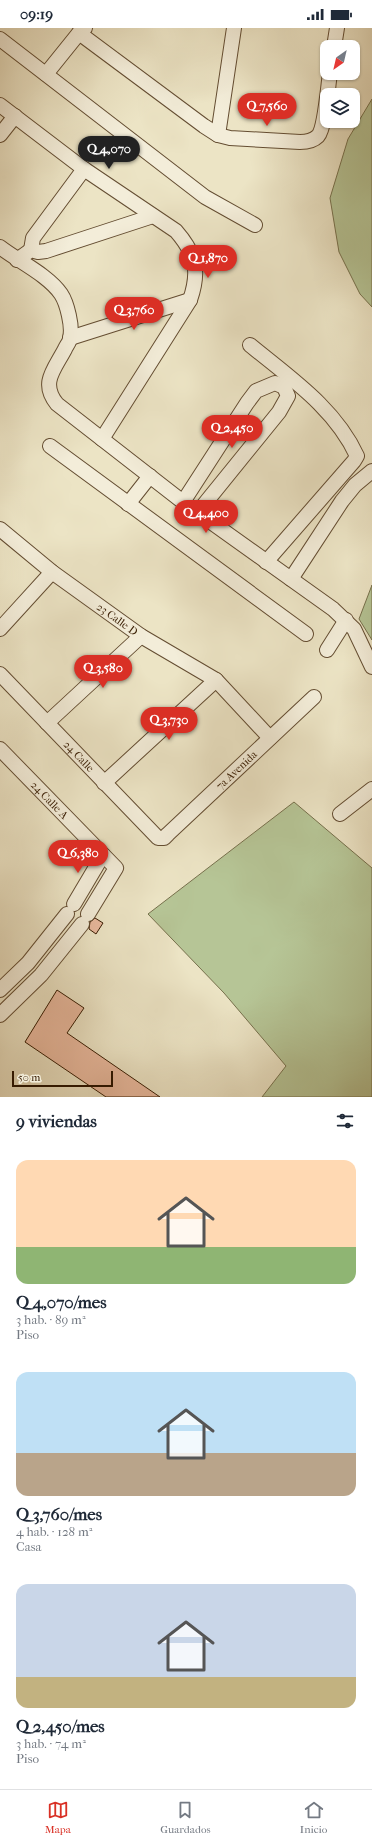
<!DOCTYPE html>
<html lang="es">
<meta charset="utf-8">
<style>
:root{--surface:#fff;--page:#f2f2f3;--text:#1f2937;--muted:#747a83;--line:#e0e1e3;--accent:#d93025}
body{margin:0;font-family:"IM FELL French Canon",serif;background:var(--page);color:var(--text);height:100vh;display:flex;flex-direction:column;font-size:15px;white-space:nowrap}
*{box-sizing:border-box;margin:0}
p{font-size:13px;color:var(--muted)}
.icon{flex:none;width:22px;height:22px;fill:none;stroke:currentColor;stroke-width:2;stroke-linecap:round;stroke-linejoin:round}
.map{position:relative;height:1069px;overflow:hidden}
.details{display:flex;flex-direction:column;background:var(--surface);flex:1}
.details>*{flex:none}
.needle{width:26px;rotate:214deg}
.tools{position:absolute;left:320px;top:12px;display:grid;gap:8px}
.tools a{display:grid;place-items:center;width:40px;height:40px;border-radius:8px;background:var(--surface);box-shadow:0 1px 3px #0004;font-size:20px}
.scale{position:absolute;left:12px;bottom:10px;width:101px;box-sizing:border-box;padding-left:4px;border:2px solid #371b01;border-top:0;font-size:11px;line-height:14px;white-space:nowrap;color:#371b01;-webkit-text-stroke:3px #f3edd9;paint-order:stroke}
.price{position:absolute;translate:-50% -34px;padding:0 9px;border-radius:14px;background:var(--accent);color:#fff;font-size:13px;line-height:26px;filter:drop-shadow(0 1px 2px #0008)}
.price::after{content:'';position:absolute;left:50%;top:24px;width:12px;height:9px;margin-left:-6px;background:inherit;clip-path:polygon(0 0,100% 0,50% 100%)}
.price.on{background:#222;color:#fff}
ul{padding:0;list-style:none}
li{display:grid;align-content:center;gap:8px;height:212px;padding:0 16px}
li span{display:grid;place-items:center;height:124px;border-radius:12px;color:#555}
li>.icon{margin-inline-start:auto}
span .icon{width:72px;height:72px;fill:#fffc;stroke-width:1}
li b{font-size:17px}
h2{display:flex;justify-content:space-between;align-items:center;height:48px;padding:0 16px;font-size:17px}
.status{display:flex;justify-content:space-between;align-items:center;height:28px;padding:0 20px;background:var(--surface);direction:ltr}
.status svg{height:11px;fill:currentColor}
.tab-bar{display:flex;justify-content:space-around;align-items:center;height:56px;border-top:1px solid var(--line);background:var(--surface);font-size:11px;color:var(--muted)}
.tab-bar a{display:grid;justify-items:center;gap:2px}
.tab-bar .on{color:var(--accent)}
.map>svg:first-child{display:block}
.green{fill:#b6c596;stroke:#76704c}
.building{fill:#e9b99e;stroke:#371b01}
.lines{fill:none;stroke-linecap:round;stroke-linejoin:round}
.minor-casing{stroke:#644d32;stroke-width:16}
.minor{stroke:#f3edd9;stroke-width:14}
.labels{text-anchor:middle;stroke-width:3.5;stroke-linejoin:round;paint-order:stroke}
.street-label{font-size:11px;fill:#371b01;stroke:#f3edd9}
</style>
<div class="status"><b>09:19</b><svg viewBox="0 0 49 12"><path d="M0 12V9h3v3zM5 12V6h3v6zM10 12V3h3v9zM15 12V0h3v12zM26 1h20v11H26zM47 4h2v5h-2z"/></svg></div>
<div class="map">
<svg width="372" height="1069" viewBox="0 0 372 1069">
<rect width="100%" height="100%" fill="#ece4c5"/>
<filter id="stains"><feTurbulence type="fractalNoise" baseFrequency=".005" numOctaves="4"/><feColorMatrix values="0 0 0 0 .2 0 0 0 0 .09 0 0 0 0 .02 0 0 0 .5 -.17"/></filter>
<radialGradient id="worn" r=".72"><stop offset=".6" stop-color="#630" stop-opacity="0"/><stop offset="1" stop-color="#630" stop-opacity=".3"/></radialGradient>
<!-- green -->
<path class="green" d="M372,71V279L360,266L339,224L330,170L348,111Z
M372,557V612L359,591Z
M294,774L372,840V1069H262L286,1038L224,965L148,886Z"/>
<!-- building -->
<path class="building" d="M95,890L103,895L96,906L89,901L90,894Z
M57,962L84,980L67,1005L160,1069H106L25,1014Z"/>
<g class="lines">
<defs>
<g id="minor">
<path d="M79,5L204,98L218,107L230,110L300,114C306,114 313,113 318,108C325,100 328,58 330,45"/>
<path d="M0,11L205,169L255,197"/>
<path d="M334,19L337,0"/>
<path d="M46,46L79,5L85,0"/>
<path d="M0,77L84,141L176,203C196,226 200,243 190,272L102,411"/>
<path d="M0,107L15,88"/>
<path d="M218,107L234,0"/>
<path d="M0,219C18,233 48,247 61,266C67,275 73,299 70,310C70,314 66,318 65,321C54,342 40,355 57,376L183,474L333,581L354,601L372,639"/>
<path d="M31,222L33,210L84,141"/>
<path d="M17,232L31,222L38,224L46,223L153,188"/>
<path d="M70,310L190,272"/>
<path d="M250,317C290,350 335,380 357,428L354,433L266,534"/>
<path d="M50,418L306,606"/>
<path d="M183,474L247,375L256,363L275,355L284,359L288,368L279,384L198,484"/>
<path d="M128,476L150,448"/>
<path id="s1" d="M0,501L52,544L141,608L216,652L270,710"/>
<path d="M291,551L342,473L355,457L372,443"/>
<path d="M0,601L52,544"/>
<path d="M327,622L346,592"/>
<path id="s2" d="M0,646L158,810H164L168,806L314,669"/>
<path d="M47,695L141,608"/>
<path id="s3" d="M0,721L116,840L88,886"/>
<path d="M104,755L216,652"/>
<path d="M340,786L372,761"/>
<path d="M74,876L103,827"/>
<path d="M0,962L28,935L67,886"/>
<path d="M0,987L41,947L82,896"/>
</g>
</defs>
<!-- minor casing -->
<use href="#minor" class="minor-casing"/>
<!-- minor -->
<use href="#minor" class="minor"/>
</g>
<g class="labels">
<!-- street labels -->
<g class="street-label">
<text dy="4" stroke="none"><textPath href="#s1" startOffset="148">23 Calle D</textPath></text>
<text dy="4" stroke="none"><textPath href="#s2" startOffset="114">24 Calle</textPath></text>
<text dy="4" stroke="none"><textPath href="#s2" startOffset="333">7a Avenida</textPath></text>
<text dy="4" stroke="none"><textPath href="#s3" startOffset="71">24 Calle A</textPath></text>
</g>
</g>
<rect width="100%" height="100%" filter="url(#stains)"/>
<rect width="100%" height="100%" fill="url(#worn)"/>
</svg>
<div class="tools">
<a><svg class="needle" viewBox="-14 -14 28 28"><path d="M0-13l5 13h-10z" fill="#e53935"/><path d="M0 13l5-13h-10z" fill="#747a83"/></svg></a>
<a><svg class="icon" aria-label="layers" viewBox="0 0 24 24"><path d="M12 4l9 5-9 5-9-5zM3 14l9 5 9-5"/></svg></a>
</div>
<div class="scale">50 m</div>
<b class="price" style="left:267px;top:99px">Q 7,560</b>
<b class="price on" style="left:109px;top:142px">Q 4,070</b>
<b class="price" style="left:208px;top:251px">Q 1,870</b>
<b class="price" style="left:134px;top:303px">Q 3,760</b>
<b class="price" style="left:232px;top:421px">Q 2,450</b>
<b class="price" style="left:206px;top:506px">Q 4,400</b>
<b class="price" style="left:103px;top:661px">Q 3,580</b>
<b class="price" style="left:169px;top:713px">Q 3,730</b>
<b class="price" style="left:78px;top:846px">Q 6,380</b>
</div>
<section class="details">
<h2>9 viviendas<svg class="icon" aria-label="filters" viewBox="0 0 24 24"><path d="M4 7h16M4 17h16"/><circle cx="9" cy="7" r="2"/><circle cx="15" cy="17" r="2"/></svg></h2>
<ul>
<li><span style="background:linear-gradient(#ffd9b3 70%,#8fb573 0)"><svg class="icon" aria-label="home" viewBox="0 0 24 24"><path d="M3 11l9-7 9 7M6 9v11h12V9"/></svg></span><div><b>Q 4,070/mes</b><p>3 hab. · 89 m²</p><p>Piso</p></div></li>
<li><span style="background:linear-gradient(#bfe0f5 65%,#b9a48a 0)"><svg class="icon" aria-label="home" viewBox="0 0 24 24"><path d="M3 11l9-7 9 7M6 9v11h12V9"/></svg></span><div><b>Q 3,760/mes</b><p>4 hab. · 128 m²</p><p>Casa</p></div></li>
<li><span style="background:linear-gradient(#c9d6e8 75%,#c2b280 0)"><svg class="icon" aria-label="home" viewBox="0 0 24 24"><path d="M3 11l9-7 9 7M6 9v11h12V9"/></svg></span><div><b>Q 2,450/mes</b><p>3 hab. · 74 m²</p><p>Piso</p></div></li>
</ul>
</section>
<nav class="tab-bar">
<a class="on"><svg class="icon" aria-label="map" viewBox="0 0 24 24"><path d="M3 6l6-2 6 2 6-2v14l-6 2-6-2-6 2zM9 4v14M15 6v14"/></svg>Mapa</a>
<a><svg class="icon" aria-label="saved" viewBox="0 0 24 24"><path d="M7 4h10v16l-5-4-5 4z"/></svg>Guardados</a>
<a><svg class="icon" aria-label="home" viewBox="0 0 24 24"><path d="M3 11l9-7 9 7M6 9v11h12V9"/></svg>Inicio</a>
</nav>
